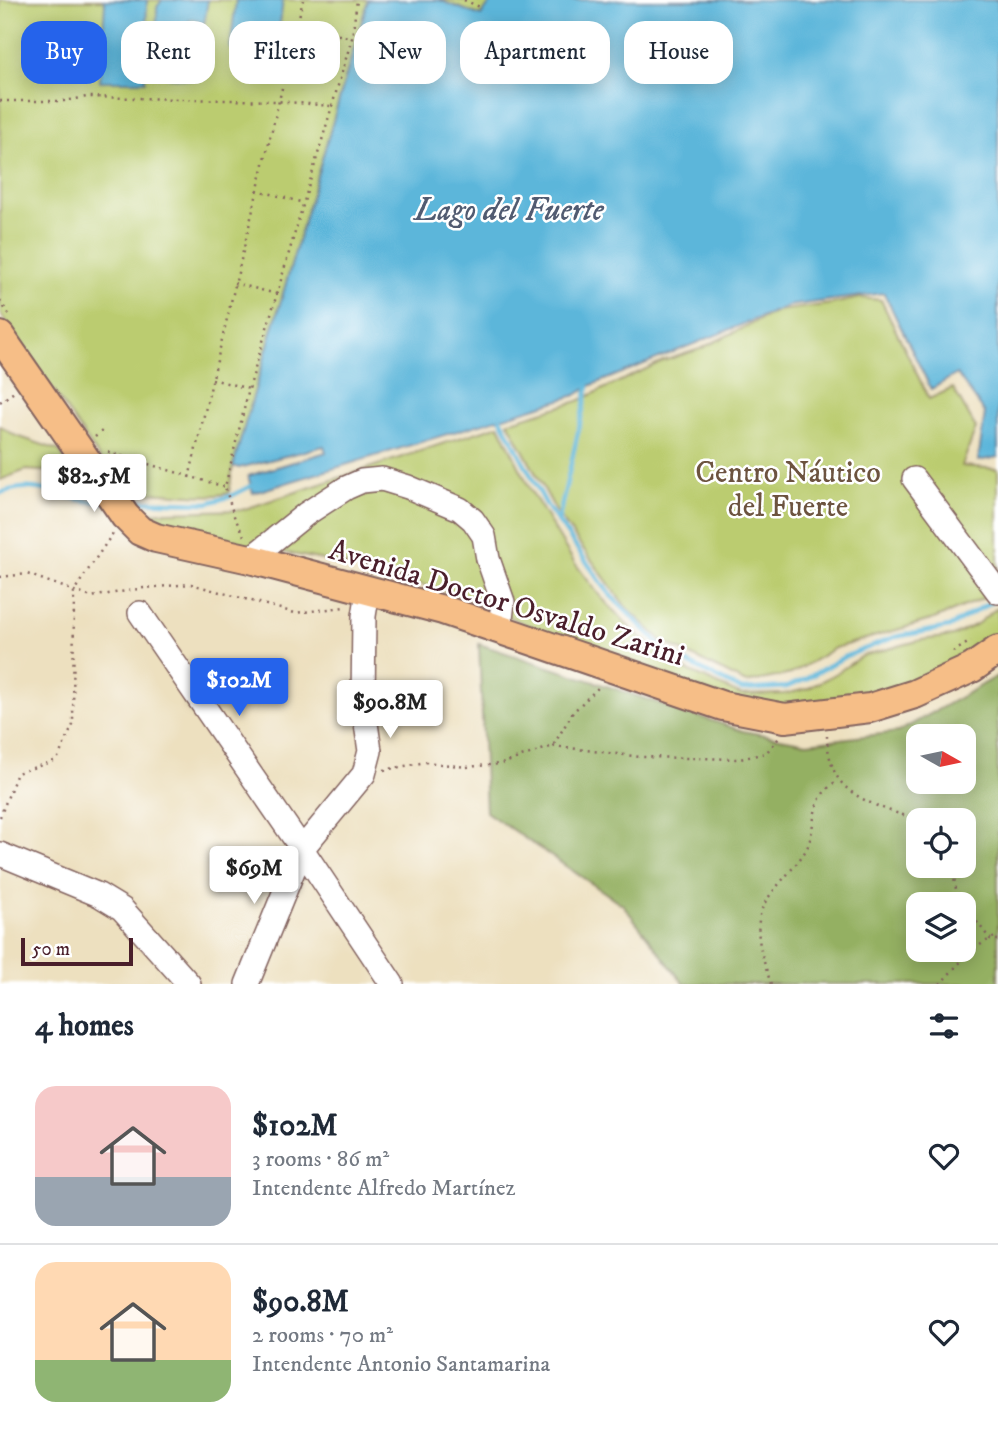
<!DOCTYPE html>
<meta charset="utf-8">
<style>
:root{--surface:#fff;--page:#f6f6f7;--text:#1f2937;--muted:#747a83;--line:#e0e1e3;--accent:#2563eb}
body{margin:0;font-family:"IM FELL DW Pica",serif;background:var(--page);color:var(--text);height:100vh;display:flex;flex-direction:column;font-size:26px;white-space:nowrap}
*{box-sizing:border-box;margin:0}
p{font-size:23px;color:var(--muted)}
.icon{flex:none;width:38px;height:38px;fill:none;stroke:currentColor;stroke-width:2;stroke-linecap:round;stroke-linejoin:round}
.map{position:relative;height:984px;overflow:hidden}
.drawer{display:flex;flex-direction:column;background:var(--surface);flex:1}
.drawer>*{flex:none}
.guide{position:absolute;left:21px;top:21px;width:957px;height:63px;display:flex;gap:14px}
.needle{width:46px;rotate:99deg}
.fabs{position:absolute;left:906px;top:724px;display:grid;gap:14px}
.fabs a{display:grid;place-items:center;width:70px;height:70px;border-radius:14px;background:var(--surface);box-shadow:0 4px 18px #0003;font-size:35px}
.scale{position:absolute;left:21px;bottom:18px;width:112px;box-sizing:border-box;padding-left:7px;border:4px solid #4a1f2b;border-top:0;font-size:19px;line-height:24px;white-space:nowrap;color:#4a1f2b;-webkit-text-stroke:5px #fff;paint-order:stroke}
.price{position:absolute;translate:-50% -60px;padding:0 16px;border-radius:7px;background:#fff;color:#222;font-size:23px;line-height:46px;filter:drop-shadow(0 2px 4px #0008)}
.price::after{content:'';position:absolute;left:50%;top:42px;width:21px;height:16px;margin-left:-10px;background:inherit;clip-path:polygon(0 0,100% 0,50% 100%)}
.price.on{background:var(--accent);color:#fff}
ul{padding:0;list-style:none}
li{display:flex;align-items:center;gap:21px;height:175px;padding:0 35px}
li+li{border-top:2px solid var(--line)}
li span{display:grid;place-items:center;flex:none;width:196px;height:140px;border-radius:21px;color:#555}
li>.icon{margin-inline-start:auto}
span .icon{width:84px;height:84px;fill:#fffc;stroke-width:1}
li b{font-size:30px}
h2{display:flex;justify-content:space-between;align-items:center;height:84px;padding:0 35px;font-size:30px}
.pill{padding:0 24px;border-radius:21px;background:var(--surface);box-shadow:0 4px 18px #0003;font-size:24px;line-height:63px}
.pill.on{background:var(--accent);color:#fff}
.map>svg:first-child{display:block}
.green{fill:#bbcc6f;stroke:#82764d;stroke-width:2}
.forest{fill:#94b062;stroke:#6f6846;stroke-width:2;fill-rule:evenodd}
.water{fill:#5cb6da;stroke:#536a82;stroke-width:2}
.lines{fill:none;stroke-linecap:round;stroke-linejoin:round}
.stream{stroke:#5cb6da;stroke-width:4.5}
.minor-casing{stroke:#83635f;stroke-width:26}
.major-casing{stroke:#83635f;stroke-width:32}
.path{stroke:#83635f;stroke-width:2.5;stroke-dasharray:2 5;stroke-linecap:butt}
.minor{stroke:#fff;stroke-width:23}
.major{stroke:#f6be87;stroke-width:28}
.labels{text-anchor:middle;stroke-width:5;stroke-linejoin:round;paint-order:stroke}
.park-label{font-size:30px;fill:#6c533f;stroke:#fff}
.street-label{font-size:30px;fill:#4a1f2b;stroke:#fff}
.water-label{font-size:32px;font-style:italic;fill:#515b71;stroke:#fff}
</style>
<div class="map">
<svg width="998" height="984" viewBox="0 0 998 984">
<rect width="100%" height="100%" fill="#fff"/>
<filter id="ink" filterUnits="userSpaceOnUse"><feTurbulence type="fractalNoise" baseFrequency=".0143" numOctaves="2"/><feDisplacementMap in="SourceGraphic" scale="14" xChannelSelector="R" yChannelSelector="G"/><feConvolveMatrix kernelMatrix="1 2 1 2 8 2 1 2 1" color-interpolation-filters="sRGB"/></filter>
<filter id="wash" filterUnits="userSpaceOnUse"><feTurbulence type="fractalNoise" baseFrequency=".00686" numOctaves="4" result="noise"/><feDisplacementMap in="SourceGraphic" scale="28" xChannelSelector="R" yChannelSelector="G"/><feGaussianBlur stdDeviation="1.57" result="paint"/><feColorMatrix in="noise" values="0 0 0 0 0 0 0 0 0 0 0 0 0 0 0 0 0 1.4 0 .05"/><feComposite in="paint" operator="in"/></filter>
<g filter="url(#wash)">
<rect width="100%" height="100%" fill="#ede0bf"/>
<!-- green -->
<path class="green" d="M0,0H368L233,466L229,493C194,501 160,487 126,496L0,313Z
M439,0H484L491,3L482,16Z
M860,298L881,300L929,399L953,388L976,428L962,466L998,469V592L934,619L835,648L791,674L746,683L662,641L626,607L557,513L508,422L578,401L663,361L700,349L777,311L832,304Z
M499,425L531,491L574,562L600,596L631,629L664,656L682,668L741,695L784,694L807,689L835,674L862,656L921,640L953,636L977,624L998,607V635L979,648L878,697L826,704L748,705L583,649L463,597L369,569L165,529L136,513L242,510Z
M0,426L14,435L58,450L75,473L26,470L0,480Z"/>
<!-- forest -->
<path class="forest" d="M479,644L743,731L807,743L898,732L998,676V984H684L623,905L486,812ZM919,737H964V782H919ZM919,821H964V866H919ZM919,905H964V950H919Z"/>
<!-- water -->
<path class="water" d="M103,0H147L145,81H100L105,3Z
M162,0H208L204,24L193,19L186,23L182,30L199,69L198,80L168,77L156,64L157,7Z
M236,0H283L276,55L230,49Z
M368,0H439L481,16L490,3L484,0H998V457L978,461L985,413L957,374L931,389L884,293L788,306L592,385L576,395L253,493L248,476L326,452L324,446L239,468L233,466Z"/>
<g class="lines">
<!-- stream -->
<path class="stream" d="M501,419L547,506L610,595L668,653L742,690L787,687L804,680L844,657L895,637L949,627L996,599
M0,493C7,491 15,488 22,488C49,486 74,503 103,502
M129,501L208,503L231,496L251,486
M558,522L588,387"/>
</g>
</g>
<g filter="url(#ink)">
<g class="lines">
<defs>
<path id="minor" d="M914,479L998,592
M250,559L306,514L346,488L362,481L382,479L408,487L460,509L473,520L484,536L488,559L503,602L500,628
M140,613L302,849L392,984
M0,854L99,895L122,909L189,984
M247,984L302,849L364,774L370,751L363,703L364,616L368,591"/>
<path id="major" d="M0,336L125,516L140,531L156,538L250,559L443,610L723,706L785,718L870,708L915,694L972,668L998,650"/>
</defs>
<!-- minor casing -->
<use href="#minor" class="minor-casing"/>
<!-- major casing -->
<use href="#major" class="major-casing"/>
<!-- path -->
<path class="path" d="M464,0L482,8
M297,25L352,38
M0,101H64L87,97L277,101L330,106
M257,190L304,203
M234,283L277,294
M0,301L10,316
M212,379L249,389
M0,402L14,392
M95,437L103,430
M108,452L225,487
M189,478L303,0
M244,536L234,516L225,487L249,389L352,38L357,0
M331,557L350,560L415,579
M0,577L27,574L91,597L144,588L191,584L295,613L345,607
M953,652L971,641
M827,736C827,748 831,768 838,778C853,802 900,815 926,821
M553,746L641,757L740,759L766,753L779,738
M384,770L426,762L466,767L501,764L553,746L573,712L599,687
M0,817L17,773L57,760L73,725L74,591L113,533
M952,866L957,895L964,905
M964,905L990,939L998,940
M771,984C763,959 750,926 766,901C778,883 795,868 806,850C815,833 811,809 823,794C827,788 833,784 838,779
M940,984C956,967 975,943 998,936"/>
<!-- minor -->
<use href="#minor" class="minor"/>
<!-- major -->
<use href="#major" class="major"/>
</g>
</g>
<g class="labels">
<!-- park labels -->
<g class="park-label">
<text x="788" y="482">Centro Náutico<tspan x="788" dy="34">del Fuerte</tspan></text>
</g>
<!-- street labels -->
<g class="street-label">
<text transform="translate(507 602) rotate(17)" y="10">Avenida Doctor Osvaldo Zarini</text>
</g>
<!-- water labels -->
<g class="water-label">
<text x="509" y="220">Lago del Fuerte</text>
</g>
</g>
</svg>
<div class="fabs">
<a><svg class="needle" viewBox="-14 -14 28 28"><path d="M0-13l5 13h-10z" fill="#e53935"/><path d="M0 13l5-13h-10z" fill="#747a83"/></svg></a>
<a><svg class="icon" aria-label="locate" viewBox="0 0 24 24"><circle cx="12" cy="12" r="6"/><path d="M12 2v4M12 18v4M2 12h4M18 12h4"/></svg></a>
<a><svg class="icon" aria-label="layers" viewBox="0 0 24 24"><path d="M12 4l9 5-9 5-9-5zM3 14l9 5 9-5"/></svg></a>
</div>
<div class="scale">50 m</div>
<b class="price" style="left:94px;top:514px">$82.5M</b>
<b class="price on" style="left:239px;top:718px">$102M</b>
<b class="price" style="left:390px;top:740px">$90.8M</b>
<b class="price" style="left:254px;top:906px">$69M</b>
<div class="guide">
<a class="pill on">Buy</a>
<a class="pill">Rent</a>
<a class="pill">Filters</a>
<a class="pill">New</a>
<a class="pill">Apartment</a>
<a class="pill">House</a>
</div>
</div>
<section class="drawer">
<h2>4 homes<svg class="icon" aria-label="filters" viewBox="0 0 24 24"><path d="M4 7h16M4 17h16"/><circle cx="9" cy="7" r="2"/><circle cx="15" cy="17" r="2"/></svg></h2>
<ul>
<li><span style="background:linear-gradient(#f6c9c9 65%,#9aa5b1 0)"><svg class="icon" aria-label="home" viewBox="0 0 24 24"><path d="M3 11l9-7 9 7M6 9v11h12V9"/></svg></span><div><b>$102M</b><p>3 rooms · 86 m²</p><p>Intendente Alfredo Martínez</p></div><svg class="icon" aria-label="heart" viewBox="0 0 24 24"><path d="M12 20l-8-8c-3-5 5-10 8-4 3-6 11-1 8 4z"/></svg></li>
<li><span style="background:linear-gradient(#ffd9b3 70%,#8fb573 0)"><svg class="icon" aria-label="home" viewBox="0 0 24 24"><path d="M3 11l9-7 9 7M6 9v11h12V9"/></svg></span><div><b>$90.8M</b><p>2 rooms · 70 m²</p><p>Intendente Antonio Santamarina</p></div><svg class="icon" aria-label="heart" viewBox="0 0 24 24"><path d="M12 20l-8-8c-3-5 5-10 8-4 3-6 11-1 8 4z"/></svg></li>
</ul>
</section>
